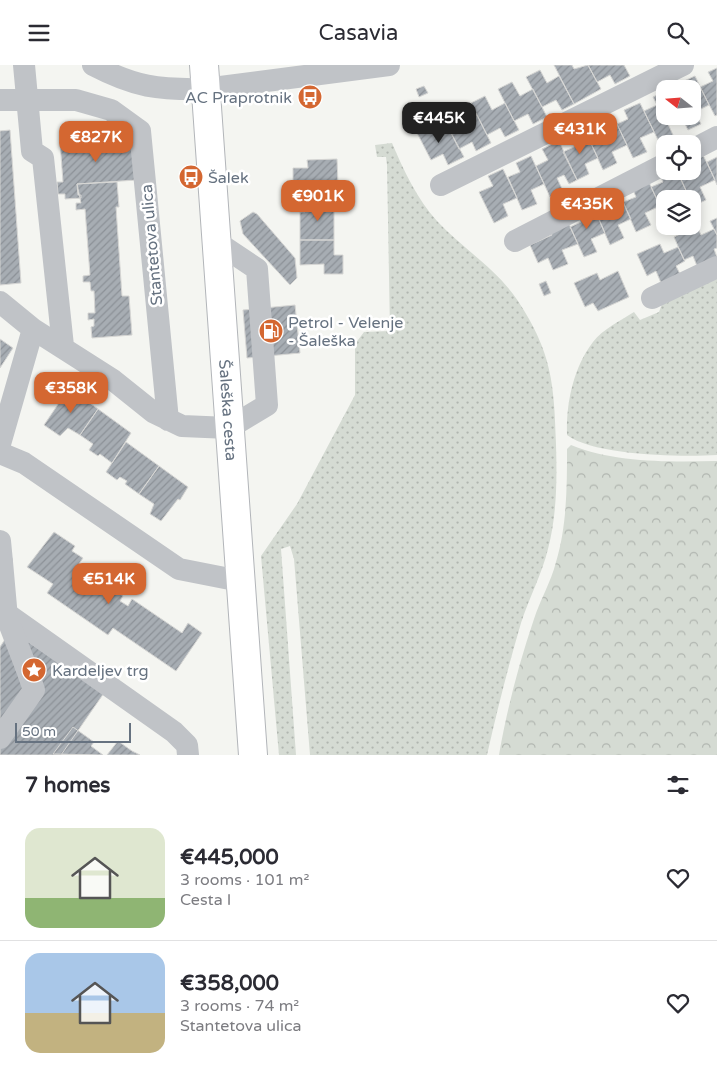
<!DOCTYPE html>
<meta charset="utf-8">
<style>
:root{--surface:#fff;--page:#f7f7f7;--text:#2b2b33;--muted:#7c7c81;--line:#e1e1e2;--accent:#d46731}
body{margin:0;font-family:"Varela Round",sans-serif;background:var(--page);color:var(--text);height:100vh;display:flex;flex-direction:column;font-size:19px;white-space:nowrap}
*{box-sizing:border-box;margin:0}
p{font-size:16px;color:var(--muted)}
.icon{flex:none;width:28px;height:28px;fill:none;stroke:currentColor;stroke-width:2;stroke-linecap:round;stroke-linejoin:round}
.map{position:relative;height:690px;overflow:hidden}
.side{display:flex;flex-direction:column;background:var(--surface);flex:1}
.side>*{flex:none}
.needle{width:32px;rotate:287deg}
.controls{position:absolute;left:656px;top:15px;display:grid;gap:10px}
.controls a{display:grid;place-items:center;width:45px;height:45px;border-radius:10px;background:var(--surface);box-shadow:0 2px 12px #0003;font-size:25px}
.scale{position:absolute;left:15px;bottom:12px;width:116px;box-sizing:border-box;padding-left:5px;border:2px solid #667280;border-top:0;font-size:14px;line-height:18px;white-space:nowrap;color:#667280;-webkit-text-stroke:4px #fff;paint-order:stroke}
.price{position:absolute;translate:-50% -42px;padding:0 11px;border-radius:10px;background:var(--accent);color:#fff;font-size:16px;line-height:32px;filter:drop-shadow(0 1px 2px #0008)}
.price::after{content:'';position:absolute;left:50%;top:30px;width:15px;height:11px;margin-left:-8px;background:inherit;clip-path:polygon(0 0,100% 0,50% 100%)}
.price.on{background:#222;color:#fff}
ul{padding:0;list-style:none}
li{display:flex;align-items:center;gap:15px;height:125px;padding:0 25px}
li+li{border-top:1px solid var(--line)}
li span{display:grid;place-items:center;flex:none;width:140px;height:100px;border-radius:15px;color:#555}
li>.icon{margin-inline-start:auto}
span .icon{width:60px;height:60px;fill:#fffc;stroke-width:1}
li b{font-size:21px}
h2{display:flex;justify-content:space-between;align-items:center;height:60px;padding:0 25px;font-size:21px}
header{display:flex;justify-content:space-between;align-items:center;height:65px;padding:0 25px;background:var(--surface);font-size:22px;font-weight:600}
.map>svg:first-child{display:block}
.grass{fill:url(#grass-dots)}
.forest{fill:url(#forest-crowns)}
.building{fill:url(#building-hatch);stroke:#d6d6d4}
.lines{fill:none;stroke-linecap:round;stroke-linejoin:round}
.major-casing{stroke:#b2b5b9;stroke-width:30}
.minor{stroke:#c0c3c7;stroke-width:22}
.major{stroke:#fff;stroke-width:28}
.minor-bridge{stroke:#c0c3c7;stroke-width:22}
.labels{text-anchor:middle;stroke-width:5;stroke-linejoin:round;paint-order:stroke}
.poi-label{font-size:16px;fill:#667280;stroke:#fff;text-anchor:start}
.street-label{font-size:16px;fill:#667280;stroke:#fff}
</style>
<header><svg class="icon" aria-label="menu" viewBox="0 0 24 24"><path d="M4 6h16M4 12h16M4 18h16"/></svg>Casavia<svg class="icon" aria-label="search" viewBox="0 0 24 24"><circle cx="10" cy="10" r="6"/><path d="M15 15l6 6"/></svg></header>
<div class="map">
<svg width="717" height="690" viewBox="0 0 717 690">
<defs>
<pattern id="grass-dots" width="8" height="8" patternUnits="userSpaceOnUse" patternTransform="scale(1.25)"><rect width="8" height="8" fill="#d5dbd3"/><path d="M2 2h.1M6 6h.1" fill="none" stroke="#b1b6b0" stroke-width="1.8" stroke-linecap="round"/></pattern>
<pattern id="forest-crowns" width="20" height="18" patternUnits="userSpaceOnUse" patternTransform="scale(1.25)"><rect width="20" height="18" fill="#d5dbd3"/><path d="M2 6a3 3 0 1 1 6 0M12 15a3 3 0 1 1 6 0" fill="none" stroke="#b1b6b0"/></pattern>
<pattern id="building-hatch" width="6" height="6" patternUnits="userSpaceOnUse" patternTransform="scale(1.25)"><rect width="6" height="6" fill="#a7adb3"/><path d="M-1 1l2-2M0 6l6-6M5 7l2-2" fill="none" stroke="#8c9197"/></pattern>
</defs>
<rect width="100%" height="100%" fill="#f4f5f1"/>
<!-- grass -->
<path class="grass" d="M392,78C404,106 417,134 437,156C463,184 497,204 518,236C552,288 554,318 556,379C557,415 557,449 548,484C542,509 529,533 521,558C508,602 497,646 487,690H310L294,494L290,481L281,484L296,690H279L261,491L297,439L355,330V279L364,267L390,266L387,100L386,92H377L375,80Z
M717,207V390C682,392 595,391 567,370C566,339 573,303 593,277C603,264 620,256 634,247L640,255L659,247L665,231Z"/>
<!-- forest -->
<path class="forest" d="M571,380C615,398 670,397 717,396V690H499C507,644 519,598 534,554C540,535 551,517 556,497C567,461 567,421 567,384Z"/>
<!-- building -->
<path class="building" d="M554,0H572L574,4L588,0L601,24L574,39Z
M588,0H624L630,11L615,19L610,10L597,17Z
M717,3V50L715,51L700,22L713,16L708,7Z
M540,5L547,18L559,11L574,39L562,45L556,35L542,42L526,12Z
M695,11L709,40L695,47L701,59L688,65L681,51H692V24H685L682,17Z
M512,17L520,31L533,24L547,52L533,59L528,49L514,56L498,24Z
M424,21L428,28L419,32L416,24Z
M665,26V51L682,53L668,59L673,70L659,77L644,46L657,40L653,32Z
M485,31L492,45L505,38L519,65L505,72L500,63L487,70L471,38Z
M640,38L654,67L640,73L647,87L633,93L617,59L628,54L624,45Z
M457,45L464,57L477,50L491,78L476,86L472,77L459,84L443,52Z
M613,51L627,80L612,87L617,98L603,105L589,74L601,68L597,59Z
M430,57L437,70L449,64L464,92L448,100L443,89L431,95L415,64Z
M584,64L598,93L585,99L589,109L577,115L563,87L576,81L571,71Z
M10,65L21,218L0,220V66Z
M133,72L136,115L77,119L78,130H81V133L65,134V129H58L57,117H63L60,77Z
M559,76L577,115L569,119L564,110L557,113L563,126L550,132L536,101L548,95L542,84Z
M702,88L715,115L700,122L706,135L693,141L692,134H690L679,110L692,106V92Z
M531,91L544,119L531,125L537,139L522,145L508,112L520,107L516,98Z
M717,92V120L707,97Z
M337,94L338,119H293V103H308L307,95Z
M503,104L517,133L503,139L508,151L494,158L479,127L493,121L488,111Z
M658,106H677L687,128L674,134H665V152L651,122L663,117Z
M647,113L660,141L645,148L651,160L636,167L623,137L636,132L631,120Z
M117,117L119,142H116L122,231H129L132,270L92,273L91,262L94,261V254L88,255V248H95L94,226H91L90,217H83V211L90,210L85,144L76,145V138H81L77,119Z
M284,119H330V124H322V139L284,140Z
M618,126L631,154L618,160L624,173L610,180L596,148L608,142L603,132Z
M322,135H334V175H300V147H305L304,139H322Z
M592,138L605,168L591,174L597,187L584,192L570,162L581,157L576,146Z
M253,147L257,149L295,193L297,213L290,220L243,169L240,156Z
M566,152L578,179L562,185L568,199L553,205L548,193L538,198L530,180L552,170L548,160Z
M717,153V170L710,156Z
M697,161L701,170L714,164L717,170V183L714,184L717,192L697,201L693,191L684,195L674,172Z
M300,175H334V190H343V209H324V199L300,200Z
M660,179L664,188L678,182L685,196L676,201L680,209L661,218L656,206L647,211L637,189Z
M618,206L629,232L598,246L593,238L585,242L574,218L597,208L600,215Z
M546,216L551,228L544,231L539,219Z
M295,240L300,288L247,293L243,245Z
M0,274L13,283L0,303Z
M66,321L98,344L80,370L68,363L60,371L44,360L61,335L58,332Z
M98,344L131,368L112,398L100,389L98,391L89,385L93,379L80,370Z
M126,377L159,401L139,429L125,419L127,416L120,412L117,415L106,407Z
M159,401L188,422L180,435L178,434L161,456L150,449L154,439L139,429Z
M54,467L75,481L72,486L83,493L76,503L85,509L92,500L100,505L92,516L113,530L116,526L123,531L120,536L128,541L132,534L182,568L188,558L202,568L176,606L113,563L108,570L47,528L53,519L27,502Z
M11,565L104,628L61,690H0V582Z
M73,662L94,677L91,681L103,690L53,689Z
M118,676L132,686L140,690H107Z"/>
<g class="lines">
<defs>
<g id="major">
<path id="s1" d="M204,0L253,690"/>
</g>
</defs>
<!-- major casing -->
<use href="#major" class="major-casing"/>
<!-- minor -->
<path class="minor" d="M24,0L32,86L43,93L63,281
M93,0C135,22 158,25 205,24L389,0
M0,35H76L111,45L140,66L168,355
M692,85L717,72
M441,120L683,0
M515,176L665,99
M652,233L717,202
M0,237L33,264L113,315L153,347L182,361L229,363L267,340L257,204L215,176
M0,379L33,264
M0,388L24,398L179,504L240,516
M0,476L2,497
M0,544L174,667L187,680L188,690
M0,673L34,625L26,602"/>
<!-- major -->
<use href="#major" class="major"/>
<!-- minor-bridge -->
<path class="minor-bridge" d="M2,497L7,553L26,602"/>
</g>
<!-- icons -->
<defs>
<symbol id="bus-disc" viewBox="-11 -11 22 22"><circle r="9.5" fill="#d46731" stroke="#fff"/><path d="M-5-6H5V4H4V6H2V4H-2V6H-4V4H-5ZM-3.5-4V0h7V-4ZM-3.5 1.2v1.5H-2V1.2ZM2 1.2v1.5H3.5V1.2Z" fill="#fff"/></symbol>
<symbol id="fuel-disc" viewBox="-11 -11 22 22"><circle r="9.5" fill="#d46731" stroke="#fff"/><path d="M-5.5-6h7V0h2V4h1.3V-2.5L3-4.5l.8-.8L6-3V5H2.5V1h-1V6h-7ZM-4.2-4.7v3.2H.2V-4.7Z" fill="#fff"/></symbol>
<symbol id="sight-disc" viewBox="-11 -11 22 22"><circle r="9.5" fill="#d46731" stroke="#fff"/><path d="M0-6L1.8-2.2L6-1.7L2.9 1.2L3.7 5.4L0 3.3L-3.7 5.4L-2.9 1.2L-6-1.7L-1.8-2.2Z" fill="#fff"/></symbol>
</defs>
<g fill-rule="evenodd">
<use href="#bus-disc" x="296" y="18" width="28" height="28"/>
<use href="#bus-disc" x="177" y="98" width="28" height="28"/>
<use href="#fuel-disc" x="257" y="252" width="28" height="28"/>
<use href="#sight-disc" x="20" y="591" width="28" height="28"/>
</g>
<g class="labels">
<!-- poi labels -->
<g class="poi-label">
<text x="292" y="38" text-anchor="end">AC Praprotnik</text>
<text x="208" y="118">Šalek</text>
<text x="288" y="263">Petrol - Velenje<tspan x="288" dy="18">- Šaleška</tspan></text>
<text x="52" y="611">Kardeljev trg</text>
</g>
<!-- street labels -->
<g class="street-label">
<text transform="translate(151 180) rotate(-95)" y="6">Stantetova ulica</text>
<text dy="6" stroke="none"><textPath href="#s1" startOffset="346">Šaleška cesta</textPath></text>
</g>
</g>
</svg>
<div class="controls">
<a><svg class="needle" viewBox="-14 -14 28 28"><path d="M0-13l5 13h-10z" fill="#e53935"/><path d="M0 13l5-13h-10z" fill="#7c7c81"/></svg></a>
<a><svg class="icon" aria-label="locate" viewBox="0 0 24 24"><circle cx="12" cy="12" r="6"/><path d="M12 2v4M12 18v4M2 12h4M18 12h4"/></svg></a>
<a><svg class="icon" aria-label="layers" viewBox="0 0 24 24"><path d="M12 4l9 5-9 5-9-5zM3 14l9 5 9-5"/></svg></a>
</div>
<div class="scale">50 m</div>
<b class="price on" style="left:439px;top:79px">€445K</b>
<b class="price" style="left:580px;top:90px">€431K</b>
<b class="price" style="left:96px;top:98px">€827K</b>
<b class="price" style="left:318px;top:157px">€901K</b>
<b class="price" style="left:587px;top:165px">€435K</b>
<b class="price" style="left:71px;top:349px">€358K</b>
<b class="price" style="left:109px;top:540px">€514K</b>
</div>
<section class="side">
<h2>7 homes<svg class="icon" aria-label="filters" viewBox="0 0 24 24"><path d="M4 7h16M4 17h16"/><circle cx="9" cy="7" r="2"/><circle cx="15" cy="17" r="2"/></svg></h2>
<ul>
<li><span style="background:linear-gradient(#dfe7d0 70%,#8fb573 0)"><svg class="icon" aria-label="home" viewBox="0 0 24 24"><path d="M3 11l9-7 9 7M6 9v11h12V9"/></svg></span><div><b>€445,000</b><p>3 rooms · 101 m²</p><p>Cesta I</p></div><svg class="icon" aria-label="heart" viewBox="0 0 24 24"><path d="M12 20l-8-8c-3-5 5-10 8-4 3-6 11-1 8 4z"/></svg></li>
<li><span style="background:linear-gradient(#a9c7e8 60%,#c2b280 0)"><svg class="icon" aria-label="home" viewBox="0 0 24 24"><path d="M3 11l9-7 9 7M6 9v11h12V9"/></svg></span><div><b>€358,000</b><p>3 rooms · 74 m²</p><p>Stantetova ulica</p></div><svg class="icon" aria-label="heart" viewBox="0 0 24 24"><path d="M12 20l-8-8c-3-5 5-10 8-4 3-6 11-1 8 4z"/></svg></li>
</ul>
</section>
